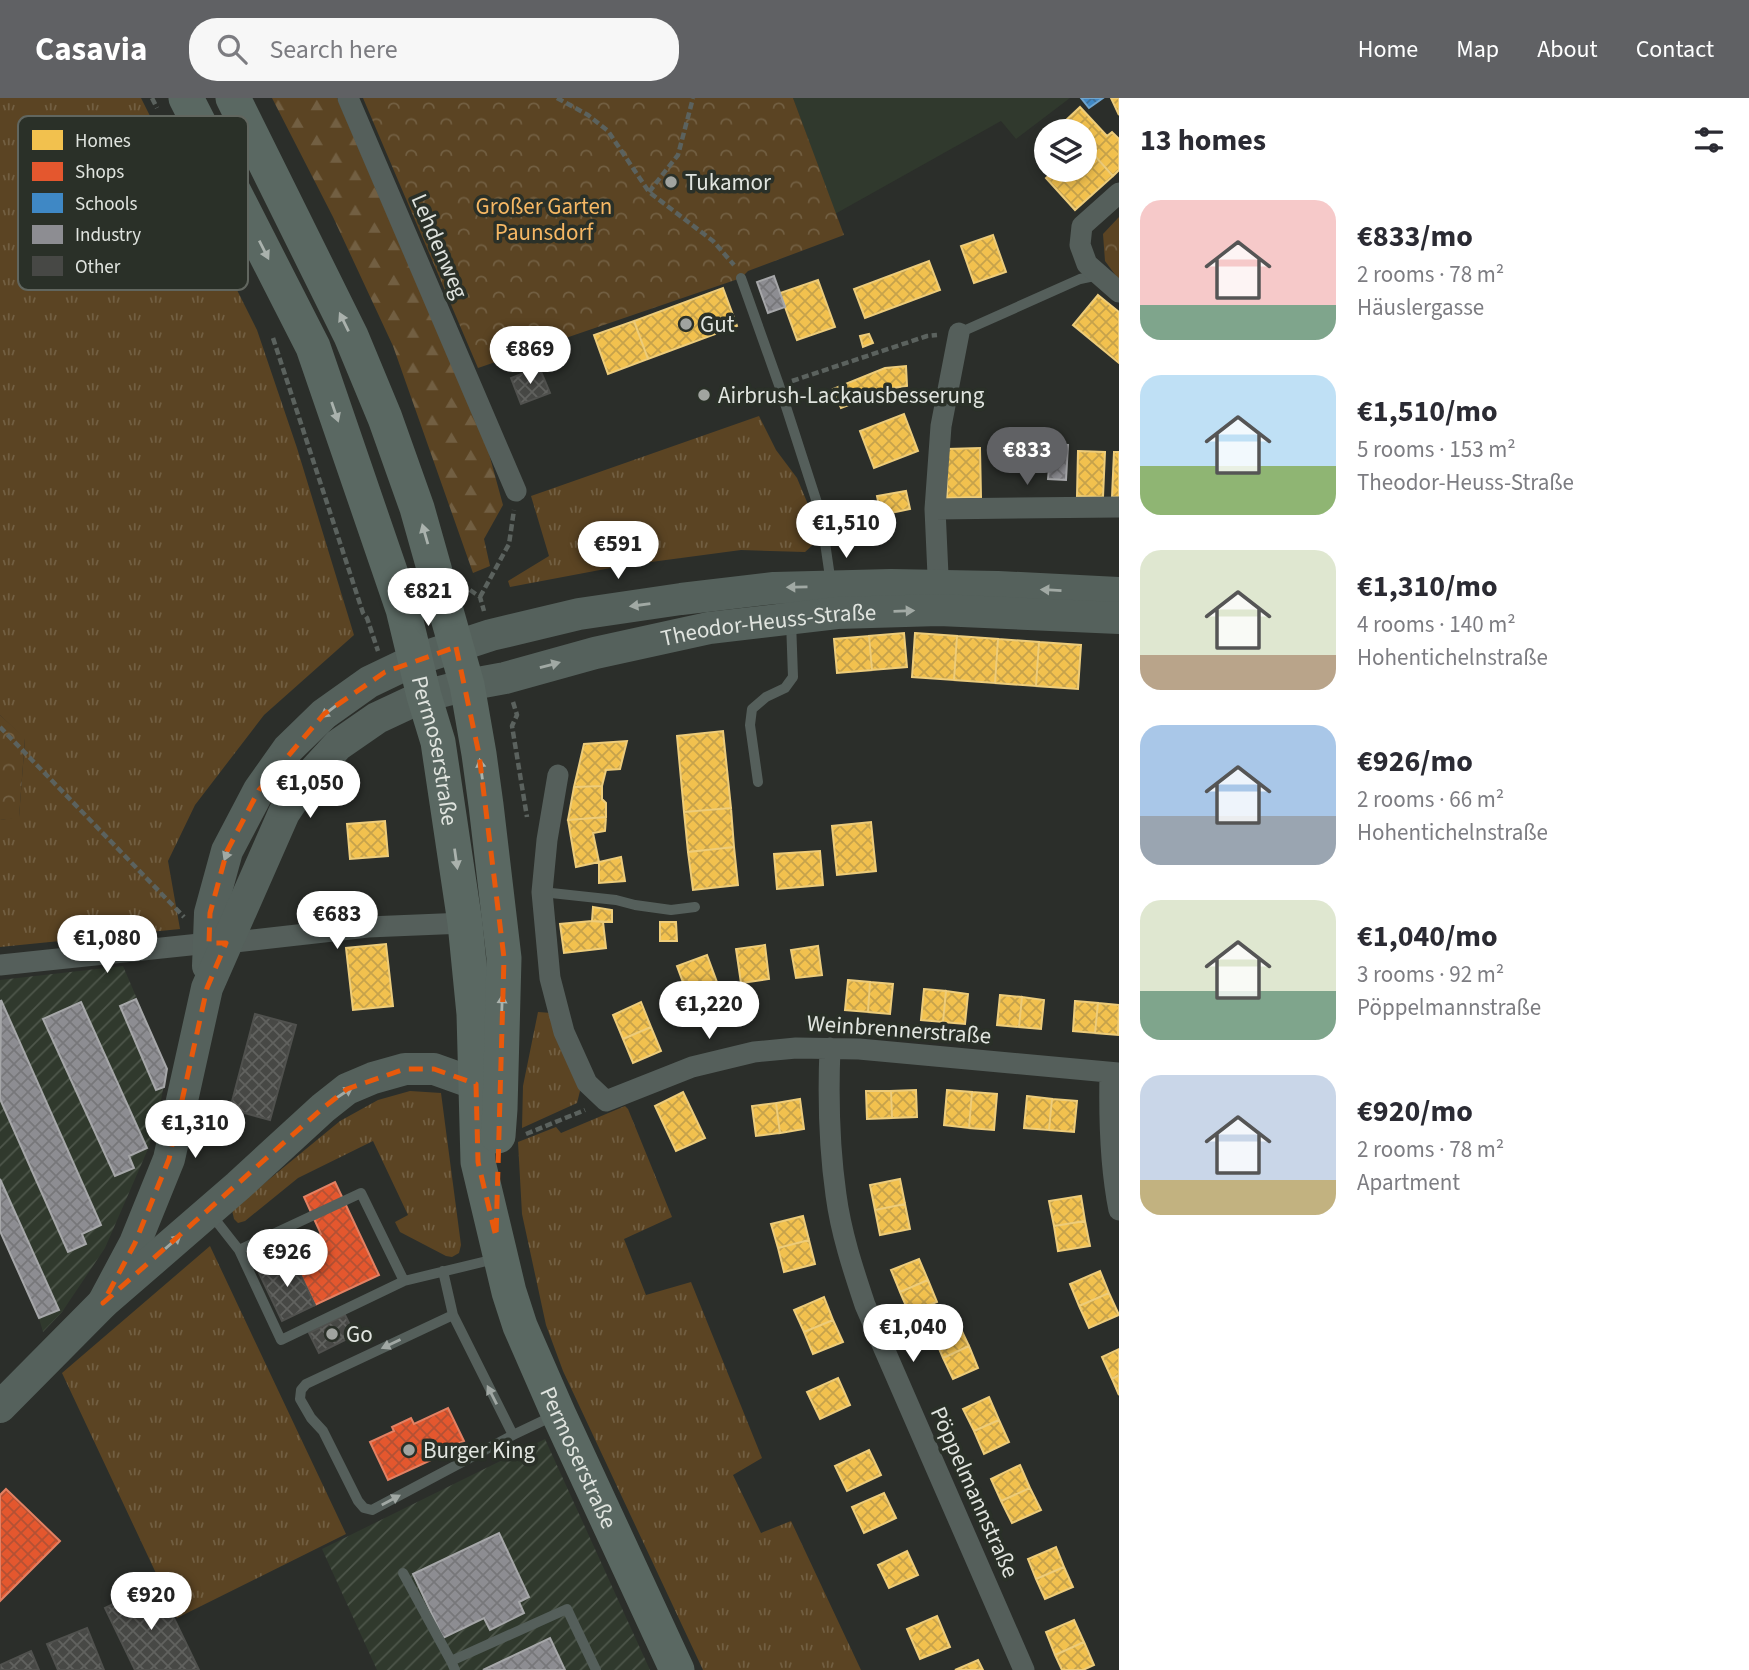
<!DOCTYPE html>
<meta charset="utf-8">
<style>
:root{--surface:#fff;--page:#f7f7f7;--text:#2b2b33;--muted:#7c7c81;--accent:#606164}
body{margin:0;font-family:"Source Sans 3",sans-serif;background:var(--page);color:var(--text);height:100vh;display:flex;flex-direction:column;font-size:26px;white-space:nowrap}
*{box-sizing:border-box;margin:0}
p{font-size:23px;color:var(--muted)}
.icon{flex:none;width:38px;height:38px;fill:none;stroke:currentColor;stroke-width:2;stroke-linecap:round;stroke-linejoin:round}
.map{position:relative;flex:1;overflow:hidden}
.sheet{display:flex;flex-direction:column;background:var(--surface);width:630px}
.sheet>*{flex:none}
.controls{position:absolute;left:1034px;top:21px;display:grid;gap:14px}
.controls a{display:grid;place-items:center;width:63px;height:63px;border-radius:50%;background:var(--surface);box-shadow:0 4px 10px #0003;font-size:35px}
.price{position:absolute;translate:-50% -60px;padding:0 16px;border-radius:24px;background:#fff;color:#222;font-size:23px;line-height:46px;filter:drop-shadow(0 2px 4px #0008)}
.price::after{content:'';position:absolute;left:50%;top:42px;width:21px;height:16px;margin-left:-10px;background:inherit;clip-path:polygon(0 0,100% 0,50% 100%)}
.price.current{background:var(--accent);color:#fff}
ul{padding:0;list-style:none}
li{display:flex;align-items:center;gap:21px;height:175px;padding:0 21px}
li span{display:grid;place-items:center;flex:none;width:196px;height:140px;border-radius:21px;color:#555}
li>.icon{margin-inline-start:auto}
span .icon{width:84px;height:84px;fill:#fffc;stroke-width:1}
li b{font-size:30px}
h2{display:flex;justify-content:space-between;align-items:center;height:84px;padding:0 21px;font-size:30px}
header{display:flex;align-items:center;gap:42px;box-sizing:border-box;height:98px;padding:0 35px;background:var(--accent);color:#fff}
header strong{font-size:33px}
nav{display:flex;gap:38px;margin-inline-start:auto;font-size:24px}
.search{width:490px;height:63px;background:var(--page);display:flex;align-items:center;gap:18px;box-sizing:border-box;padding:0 24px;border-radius:28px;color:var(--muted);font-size:26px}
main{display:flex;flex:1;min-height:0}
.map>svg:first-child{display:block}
.built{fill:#30392d}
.industrial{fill:url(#industrial-furrows)}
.grass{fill:url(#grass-tufts)}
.forest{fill:url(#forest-firs)}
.park{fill:url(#park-crowns)}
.homes{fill:url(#homes-cross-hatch);stroke:#edcc7a;stroke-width:2}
.shops{fill:url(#shops-cross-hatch);stroke:#e38163;stroke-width:2}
.schools{fill:url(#schools-cross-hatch);stroke:#6fa4cd;stroke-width:2}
.industry{fill:url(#industry-cross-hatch);stroke:#a6a7a9;stroke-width:2}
.building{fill:url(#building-cross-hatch);stroke:#50514e;stroke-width:2}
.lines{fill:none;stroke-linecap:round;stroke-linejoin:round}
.path{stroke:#5b625e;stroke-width:4.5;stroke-dasharray:7 3.5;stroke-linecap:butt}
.lane{stroke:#555f5b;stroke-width:10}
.street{stroke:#555f5b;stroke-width:21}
.secondary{stroke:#55615c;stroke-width:32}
.primary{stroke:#5a6862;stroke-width:35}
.oneway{fill:#aab2ad}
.oneway2{fill:#a1a9a4}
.oneway3{fill:#a1a8a4}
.marked{fill:none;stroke:#e8590c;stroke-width:5;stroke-dasharray:14 9;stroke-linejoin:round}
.poi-dot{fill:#a1a4a0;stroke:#2a3028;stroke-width:2.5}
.labels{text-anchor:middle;stroke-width:7;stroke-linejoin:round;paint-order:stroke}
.poi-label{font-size:23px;fill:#e0e4df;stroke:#2a3028;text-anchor:start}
.park-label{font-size:23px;fill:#f7b864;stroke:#2a3028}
.street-label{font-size:23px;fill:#e0e4df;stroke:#2a3028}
.key{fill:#2a3028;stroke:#61665f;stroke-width:2}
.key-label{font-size:19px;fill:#e0e4df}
</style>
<header>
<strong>Casavia</strong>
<div class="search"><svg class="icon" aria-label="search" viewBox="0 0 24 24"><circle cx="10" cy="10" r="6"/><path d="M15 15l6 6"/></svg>Search here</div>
<nav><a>Home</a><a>Map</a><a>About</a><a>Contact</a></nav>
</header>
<main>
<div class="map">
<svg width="1119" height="1572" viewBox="0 0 1119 1572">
<defs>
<pattern id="industrial-furrows" width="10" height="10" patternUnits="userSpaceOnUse" patternTransform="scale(1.75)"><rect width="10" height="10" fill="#30392d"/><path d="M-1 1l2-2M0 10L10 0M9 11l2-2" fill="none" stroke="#4e564b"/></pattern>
<pattern id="grass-tufts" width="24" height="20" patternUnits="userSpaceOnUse" patternTransform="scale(1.75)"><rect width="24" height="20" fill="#5b4423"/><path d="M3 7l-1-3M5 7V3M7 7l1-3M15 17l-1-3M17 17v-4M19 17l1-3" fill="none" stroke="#725f42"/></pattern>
<pattern id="forest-firs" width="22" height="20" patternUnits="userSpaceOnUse" patternTransform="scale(1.75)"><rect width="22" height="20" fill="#5b4423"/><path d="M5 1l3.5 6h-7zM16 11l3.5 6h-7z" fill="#725f42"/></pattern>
<pattern id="park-crowns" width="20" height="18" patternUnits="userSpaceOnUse" patternTransform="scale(1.75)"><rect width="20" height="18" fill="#5b4423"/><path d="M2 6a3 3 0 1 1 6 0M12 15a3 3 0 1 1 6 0" fill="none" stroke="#725f42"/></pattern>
<pattern id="homes-cross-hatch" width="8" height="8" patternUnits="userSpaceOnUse" patternTransform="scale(1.75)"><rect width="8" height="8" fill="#f2c14e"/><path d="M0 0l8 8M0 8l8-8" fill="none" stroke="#c6a24b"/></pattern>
<pattern id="shops-cross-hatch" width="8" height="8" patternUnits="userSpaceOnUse" patternTransform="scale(1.75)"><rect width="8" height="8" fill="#e4572e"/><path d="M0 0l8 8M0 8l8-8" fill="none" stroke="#b45134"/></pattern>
<pattern id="schools-cross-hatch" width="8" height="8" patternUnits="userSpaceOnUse" patternTransform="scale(1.75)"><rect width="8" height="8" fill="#3f88c5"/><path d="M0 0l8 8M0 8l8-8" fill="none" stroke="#407098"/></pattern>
<pattern id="industry-cross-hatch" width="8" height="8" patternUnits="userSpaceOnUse" patternTransform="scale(1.75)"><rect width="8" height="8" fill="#8d8d92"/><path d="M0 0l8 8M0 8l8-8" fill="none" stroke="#77777a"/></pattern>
<pattern id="building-cross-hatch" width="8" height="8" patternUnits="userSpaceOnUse" patternTransform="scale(1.75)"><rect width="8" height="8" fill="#474845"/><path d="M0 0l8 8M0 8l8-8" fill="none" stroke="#61625f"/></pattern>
</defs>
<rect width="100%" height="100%" fill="#2b2e2a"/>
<!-- built -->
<path class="built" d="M793,0H1070L1016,41L1001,23L835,116Z"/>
<!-- industrial -->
<path class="industrial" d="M123,868L167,971L157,1023L148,1051L105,1150L62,1214L43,1234L39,1220L0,1133V882Z
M545,1341L650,1572H377L322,1451Z"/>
<!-- grass -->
<path class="grass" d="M0,0H141L257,232L297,350L354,537L264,617L195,707L168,763L180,831L0,849V722L19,719L25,641L0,617Z
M759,318L776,352L797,380L812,416L815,445L805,454L741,452L621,468L510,489L508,483L549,458L531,398Z
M538,914L552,915L581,989L577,1005L522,1030L523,988Z
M410,993L441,995L461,1147L459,1155L452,1159L446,1158L400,1134L395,1124L408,1117L373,1043L298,1080L245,1123L238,1125L234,1121L232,1112L340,1023L378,1002Z
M625,1008L628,1011L672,1119L624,1141L646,1197L691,1184L762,1360L733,1377L761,1435L791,1423L861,1572H703L563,1273L546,1227L522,1116L518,1044L556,1029L561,1035Z
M210,1148L346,1436L177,1520L62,1275Z"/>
<!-- forest -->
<path class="forest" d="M272,0H337L488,352L503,407L484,441L490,468L473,475L393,248L333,119Z"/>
<!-- park -->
<path class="park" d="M363,0H793L844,137L748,173L741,180L478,270Z
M1119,119V182L1105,163L1103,136Z
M0,617L25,640L19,720L0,722Z"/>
<!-- homes -->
<path class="homes" d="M1111,0H1119V17Z
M1080,9L1107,38L1112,34L1119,41V72L1113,78L1085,47V33H1072L1064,24Z
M1085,47L1113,78L1075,112L1046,80L1055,72H1085Z
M993,137L1006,174L974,185L961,148Z
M929,163L940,192L865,220L854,191Z
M818,182L835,229L797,242L780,195Z
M723,190L737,228L648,261L634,223Z
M1098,197L1119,214V265L1073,227Z
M634,223L648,261L608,276L594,237Z
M869,236L873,245L863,249L860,238Z
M906,268L907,288L893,290L841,310L833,291L885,270Z
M904,316L918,353L874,370L860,333Z
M980,350L981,399L947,400V351Z
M1078,353L1105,354L1103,399L1077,398Z
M1114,354H1119V399H1112Z
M906,393L910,411L881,417L877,398Z
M904,535L907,569L872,572L869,538Z
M915,535L957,538L954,582L912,579Z
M869,538L872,572L837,575L834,541Z
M957,538L998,541L995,585L954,582Z
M998,541L1039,544L1036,588L995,585Z
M1039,544L1081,547L1078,591L1036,588Z
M723,633L731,710L684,714L677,638Z
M627,643L620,671L606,672L602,688L574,689L584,646Z
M602,688V701L606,705V719L568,722L574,689Z
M731,710L734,749L688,754L684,714Z
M606,719L605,733L593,735L599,764L576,769L568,722Z
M385,723L388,758L350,761L347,726Z
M871,724L876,773L837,777L832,728Z
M734,749L738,787L693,792L688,754Z
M820,753L823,787L777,791L774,756Z
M621,759L625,783L599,785V764Z
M593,809L612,812V824L592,823Z
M592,823L603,824L606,850L564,855L560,826Z
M660,824H676L677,843H660Z
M386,846L393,908L353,912L346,850Z
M765,847L769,881L741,885L736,851Z
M818,848L822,877L796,880L791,852Z
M707,857L718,887L688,898L677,868Z
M848,882L870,884L868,914L845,912Z
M870,884L893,886L890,916L868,914Z
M924,891L946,893L943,924L921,922Z
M946,893L968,896L965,926L943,924Z
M1000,897L1022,899L1019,929L997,927Z
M1022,899L1044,902L1041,931L1019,929Z
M1075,903L1098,905L1095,935L1073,933Z
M641,904L651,929L623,941L613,917Z
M1098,905L1119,907L1118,937L1095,935Z
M651,929L661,953L633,965L623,941Z
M916,992L917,1019L892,1020L891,993Z
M947,992L972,994L969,1030L944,1027Z
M866,993H891L892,1020L867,1021Z
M683,994L705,1040L676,1053L655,1008Z
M972,994L997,996L994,1032L969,1030Z
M1027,998L1052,1001L1049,1032L1024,1030Z
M800,1001L804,1031L780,1035L776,1005Z
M1052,1001L1077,1003L1074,1034L1049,1032Z
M776,1005L780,1035L756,1038L752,1008Z
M900,1081L905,1106L875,1112L870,1087Z
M1081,1098L1085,1123L1054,1128L1049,1103Z
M905,1106L910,1131L880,1137L875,1112Z
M803,1118L809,1142L778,1150L771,1126Z
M1085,1123L1090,1148L1058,1153L1054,1128Z
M809,1142L815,1166L784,1174L778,1150Z
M919,1161L928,1182L900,1194L891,1172Z
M1100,1173L1109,1195L1079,1208L1070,1186Z
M928,1182L937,1204L909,1215L900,1194Z
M1109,1195L1119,1217L1089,1230L1079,1208Z
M824,1199L833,1222L804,1234L794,1212Z
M833,1222L843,1244L813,1256L804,1234Z
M959,1227L969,1248L943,1260L934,1239Z
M969,1248L978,1270L953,1281L943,1260Z
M1119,1251V1277L1112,1281L1102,1259Z
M1119,1277V1297L1112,1281Z
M838,1280L850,1307L820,1321L807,1294Z
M989,1299L999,1322L974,1333L963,1311Z
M999,1322L1009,1344L984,1356L974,1333Z
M869,1352L881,1377L847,1393L835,1368Z
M1020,1367L1030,1390L1001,1403L991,1381Z
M1030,1390L1041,1412L1012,1425L1001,1403Z
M884,1395L896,1420L864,1435L852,1409Z
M1056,1449L1064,1469L1036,1481L1028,1461Z
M907,1453L918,1477L889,1490L878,1467Z
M1064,1469L1073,1489L1045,1501L1036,1481Z
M937,1518L950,1549L920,1561L907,1531Z
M1074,1522L1084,1544L1055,1557L1046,1534Z
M1084,1544L1094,1567L1083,1572H1062L1055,1557Z
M978,1562L983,1572H955Z"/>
<!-- shops -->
<path class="shops" d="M335,1084L379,1177L315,1207L288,1151L321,1136L304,1099Z
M448,1310L464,1343L429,1359L431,1362L388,1382L370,1344L394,1333L392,1329L411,1320L414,1326Z
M6,1391L60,1443L0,1503V1397Z"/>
<!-- schools -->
<path class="schools" d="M1081,0H1103L1089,10Z"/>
<!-- industry -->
<path class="industry" d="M774,178L785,209L768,215L757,184Z
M1051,346L1068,347L1066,382L1048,381Z
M136,901L167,971L164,989L156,992L120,908Z
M1,902L101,1127L82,1136L86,1146L68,1154L0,1001Z
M81,904L147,1050L129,1058L134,1070L115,1078L43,921Z
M0,1081L59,1212L39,1220L0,1133Z
M499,1435L529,1499L519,1504L524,1515L490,1532L484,1520L443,1540L413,1476Z
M550,1540L565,1572H483Z"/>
<!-- building -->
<path class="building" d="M539,269L550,295L521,306L511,280Z
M255,916L296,927L270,1022L230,1011Z
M292,1159L315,1207L282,1223L259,1175Z
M345,1217L355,1237L319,1255L309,1235Z
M157,1485L199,1572H135L105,1510Z
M87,1530L104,1572H58L47,1546Z
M31,1553L39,1572H0V1567Z"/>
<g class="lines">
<!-- path -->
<path class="path" d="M152,0L157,10
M557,0L588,17L608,33L649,94L713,143L734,167
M649,94L678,57L693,0
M273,240L363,515L367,520L378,553
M792,283L927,238L937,237
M470,492L480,499L484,513
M480,499L509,446L514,412
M513,604L517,617L512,628L527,719
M0,629L184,819
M526,1036L585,1012"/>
<!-- lane -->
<path class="lane" d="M741,180L779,287L821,417L831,486
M959,235L1080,181L1099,177
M758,684L750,627L752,611L766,599L785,590L793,579L791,523
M542,794L616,802L635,807L671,812L695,809
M210,1115L239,1152L281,1242L404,1183L495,1161
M239,1152L361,1095L404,1183
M443,1173L453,1217L513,1337
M453,1217L306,1286L301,1292L300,1301L311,1320L323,1333L358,1403L364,1410L372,1412L513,1337L555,1317
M403,1475L451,1563
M455,1572L451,1563L567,1511L596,1572"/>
<!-- street -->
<path class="street" d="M348,0L516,393
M1119,95L1082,128L1080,147L1087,166L1119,194
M935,411L1119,409
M939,499L935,411L941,328L959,235
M558,677L547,742L542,794L550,880L564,934L587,985L606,1003L692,969L754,954L796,950L859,951L1119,975
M0,867L209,845H226L368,829L465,825
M830,950C828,999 829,1048 836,1097C841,1135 853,1171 865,1207L1024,1572
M1110,975C1109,1020 1110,1067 1119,1112"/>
<!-- secondary -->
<g class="secondary">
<path d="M208,868L210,815L227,753L259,692L288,651L324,616L369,584L415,562L491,537L579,516L681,501L774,490L891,487L998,489L1119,495"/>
<path id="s1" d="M103,1205L135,1145L169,1061L207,890L284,715L306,682L338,647L377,620L424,598L467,587L505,580L595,555L709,530L837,515L939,512L1119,520"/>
<path d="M0,1309L103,1205L238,1088L323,1010L347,991L373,980L405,971H434L476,986"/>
</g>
<!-- primary -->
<g class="primary">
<path id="s2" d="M186,0L313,249L403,511L424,598L438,644L465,825L474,916L478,1064L509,1194L520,1228L558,1315L677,1572"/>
<path d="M233,0L351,238L385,320L417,410L467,587L479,656L486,707L504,860L500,1011L498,1038"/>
</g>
</g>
<!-- one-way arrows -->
<defs><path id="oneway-solid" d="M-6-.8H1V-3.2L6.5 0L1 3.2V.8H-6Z" transform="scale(1.75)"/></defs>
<g class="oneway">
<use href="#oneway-solid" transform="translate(264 152) rotate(63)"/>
<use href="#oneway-solid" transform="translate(344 224) rotate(-116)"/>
<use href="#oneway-solid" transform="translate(335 314) rotate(71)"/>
<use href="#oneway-solid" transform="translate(425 436) rotate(-106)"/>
<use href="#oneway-solid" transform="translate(481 671) rotate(-98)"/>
<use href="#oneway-solid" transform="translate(456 761) rotate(82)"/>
<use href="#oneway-solid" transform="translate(502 907) rotate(-88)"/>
</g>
<g class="oneway2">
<use href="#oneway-solid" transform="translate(797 489) rotate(179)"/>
<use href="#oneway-solid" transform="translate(1051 492) rotate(-177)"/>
<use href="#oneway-solid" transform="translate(640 507) rotate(172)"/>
<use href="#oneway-solid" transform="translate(904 513) rotate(-2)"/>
<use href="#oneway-solid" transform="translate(550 567) rotate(-15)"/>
<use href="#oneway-solid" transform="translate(329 613) rotate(142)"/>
<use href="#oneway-solid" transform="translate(228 753) rotate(112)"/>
<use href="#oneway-solid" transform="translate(344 995) rotate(-33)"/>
<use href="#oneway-solid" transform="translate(173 1144) rotate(-41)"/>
</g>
<g class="oneway3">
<use href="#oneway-solid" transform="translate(391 1246) rotate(155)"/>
<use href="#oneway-solid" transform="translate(492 1297) rotate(-117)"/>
<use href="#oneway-solid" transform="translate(391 1402) rotate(-28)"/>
</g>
<!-- marked area -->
<path class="marked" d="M456,549L479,656L504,860L496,1139L478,1064L476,986L434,971H405L347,991L323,1010L103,1205L135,1145L169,1061L207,890L226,845H209L210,815L227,753L259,692L324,616L385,574Z"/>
<!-- markers -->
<g class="poi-dot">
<circle cx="671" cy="84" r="7"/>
<circle cx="686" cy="226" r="7"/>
<circle cx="704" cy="297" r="7"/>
<circle cx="332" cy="1236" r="7"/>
<circle cx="409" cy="1352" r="7"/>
</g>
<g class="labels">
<!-- poi labels -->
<g class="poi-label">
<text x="685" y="92">Tukamor</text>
<text x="700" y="234">Gut</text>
<text x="718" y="305">Airbrush-Lackausbesserung</text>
<text x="346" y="1244">Go</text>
<text x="423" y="1360">Burger King</text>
</g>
<!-- park labels -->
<g class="park-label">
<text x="544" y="116">Großer Garten<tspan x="544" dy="26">Paunsdorf</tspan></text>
</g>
<!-- street labels -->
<g class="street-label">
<text transform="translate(440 148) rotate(67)" y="8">Lehdenweg</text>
<text dy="8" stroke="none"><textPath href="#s1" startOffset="1064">Theodor-Heuss-Straße</textPath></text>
<text dy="8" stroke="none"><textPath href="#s2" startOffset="702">Permoserstraße</textPath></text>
<text transform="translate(899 931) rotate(4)" y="8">Weinbrennerstraße</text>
<text dy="8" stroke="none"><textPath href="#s2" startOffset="1430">Permoserstraße</textPath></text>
<text transform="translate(975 1394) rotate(66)" y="8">Pöppelmannstraße</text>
</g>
</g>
<!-- legend -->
<rect x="18" y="18" width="230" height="174" rx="10" class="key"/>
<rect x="32" y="32" width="31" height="20" fill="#f2c14e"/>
<rect x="32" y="64" width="31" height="19" fill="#e4572e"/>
<rect x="32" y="95" width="31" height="20" fill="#3f88c5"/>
<rect x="32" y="127" width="31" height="19" fill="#8d8d92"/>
<rect x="32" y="158" width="31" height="20" fill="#474845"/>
<g class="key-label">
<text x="75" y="49">Homes</text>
<text x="75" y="80">Shops</text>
<text x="75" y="112">Schools</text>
<text x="75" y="143">Industry</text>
<text x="75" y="175">Other</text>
</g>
</svg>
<div class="controls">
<a><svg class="icon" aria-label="layers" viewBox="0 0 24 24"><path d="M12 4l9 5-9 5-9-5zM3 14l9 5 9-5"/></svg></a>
</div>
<b class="price" style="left:530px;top:288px">€869</b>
<b class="price current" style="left:1027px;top:389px">€833</b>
<b class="price" style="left:846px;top:462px">€1,510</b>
<b class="price" style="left:618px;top:483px">€591</b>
<b class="price" style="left:428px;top:530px">€821</b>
<b class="price" style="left:310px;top:722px">€1,050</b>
<b class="price" style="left:337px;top:853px">€683</b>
<b class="price" style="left:107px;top:877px">€1,080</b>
<b class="price" style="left:709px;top:943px">€1,220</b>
<b class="price" style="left:195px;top:1062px">€1,310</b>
<b class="price" style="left:287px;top:1191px">€926</b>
<b class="price" style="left:913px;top:1266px">€1,040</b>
<b class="price" style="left:151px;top:1534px">€920</b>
</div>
<section class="sheet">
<h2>13 homes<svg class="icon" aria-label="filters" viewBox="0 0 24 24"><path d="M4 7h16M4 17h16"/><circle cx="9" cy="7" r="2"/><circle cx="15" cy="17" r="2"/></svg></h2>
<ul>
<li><span style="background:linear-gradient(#f6c9c9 75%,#7fa58c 0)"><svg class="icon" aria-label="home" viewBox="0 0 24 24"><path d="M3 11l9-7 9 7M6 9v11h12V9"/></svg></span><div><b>€833/mo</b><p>2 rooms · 78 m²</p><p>Häuslergasse</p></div></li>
<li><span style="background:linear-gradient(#bfe0f5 65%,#8fb573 0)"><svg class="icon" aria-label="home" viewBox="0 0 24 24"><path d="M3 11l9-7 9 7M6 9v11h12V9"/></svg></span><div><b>€1,510/mo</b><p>5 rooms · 153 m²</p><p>Theodor-Heuss-Straße</p></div></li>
<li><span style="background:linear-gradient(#dfe7d0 75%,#b9a48a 0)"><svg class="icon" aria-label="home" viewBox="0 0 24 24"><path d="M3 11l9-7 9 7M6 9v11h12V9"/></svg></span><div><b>€1,310/mo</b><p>4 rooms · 140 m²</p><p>Hohentichelnstraße</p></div></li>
<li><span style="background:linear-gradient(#a9c7e8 65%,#9aa5b1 0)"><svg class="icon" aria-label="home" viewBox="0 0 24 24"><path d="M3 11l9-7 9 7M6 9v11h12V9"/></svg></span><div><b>€926/mo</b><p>2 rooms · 66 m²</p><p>Hohentichelnstraße</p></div></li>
<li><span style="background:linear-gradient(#dfe7d0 65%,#7fa58c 0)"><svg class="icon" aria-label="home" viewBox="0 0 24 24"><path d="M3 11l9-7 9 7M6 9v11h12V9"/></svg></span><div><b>€1,040/mo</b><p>3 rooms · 92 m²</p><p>Pöppelmannstraße</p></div></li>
<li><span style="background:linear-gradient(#c9d6e8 75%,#c2b280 0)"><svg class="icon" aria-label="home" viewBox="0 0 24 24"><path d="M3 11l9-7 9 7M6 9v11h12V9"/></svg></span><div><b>€920/mo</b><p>2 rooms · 78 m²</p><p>Apartment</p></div></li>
</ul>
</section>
</main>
